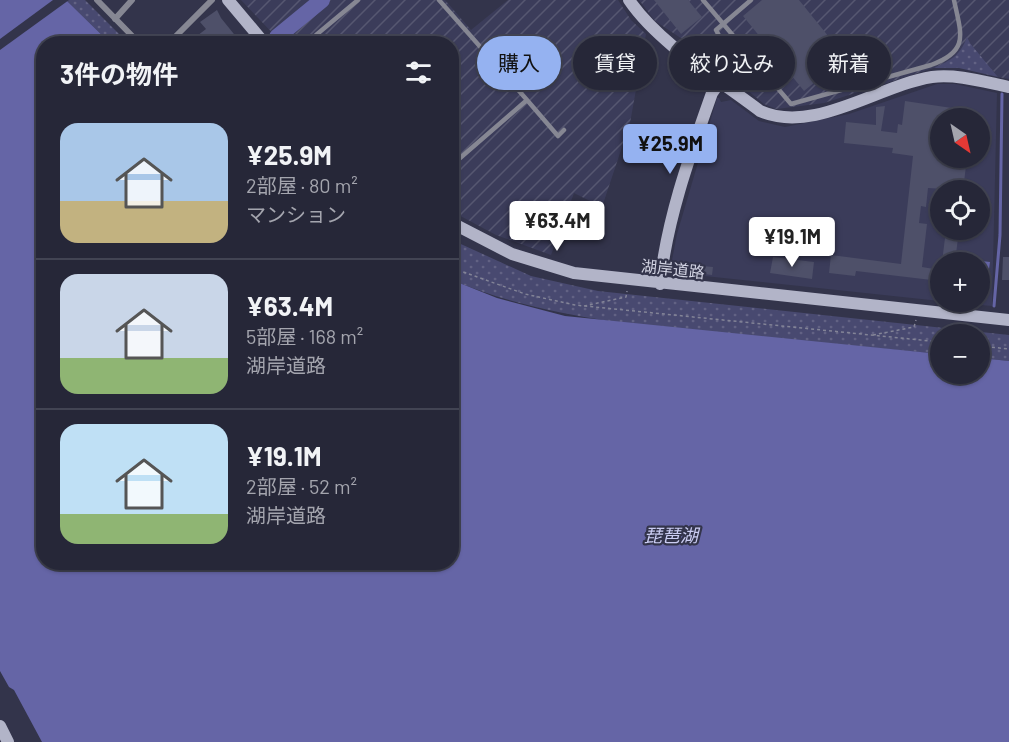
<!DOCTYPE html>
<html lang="ja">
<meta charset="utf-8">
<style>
:root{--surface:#262738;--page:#2e2f40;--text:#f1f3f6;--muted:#a4a5ae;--line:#424453;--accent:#95b2f1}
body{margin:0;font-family:Barlow,"Noto Sans JP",sans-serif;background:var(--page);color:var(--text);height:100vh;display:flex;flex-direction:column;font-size:22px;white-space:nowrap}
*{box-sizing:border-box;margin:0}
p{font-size:20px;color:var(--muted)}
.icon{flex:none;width:33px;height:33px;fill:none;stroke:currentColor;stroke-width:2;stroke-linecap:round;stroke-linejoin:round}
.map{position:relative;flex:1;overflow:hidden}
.drawer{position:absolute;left:36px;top:36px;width:423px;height:534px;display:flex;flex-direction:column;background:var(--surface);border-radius:24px;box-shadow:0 2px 4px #0004,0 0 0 2px var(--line)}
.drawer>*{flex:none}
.hud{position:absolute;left:477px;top:36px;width:441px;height:54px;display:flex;gap:12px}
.needle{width:39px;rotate:146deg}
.buttons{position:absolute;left:930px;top:108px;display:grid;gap:12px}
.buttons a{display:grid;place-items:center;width:60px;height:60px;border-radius:50%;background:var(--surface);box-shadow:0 2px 4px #0004,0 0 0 2px var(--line);font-size:30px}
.price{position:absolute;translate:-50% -51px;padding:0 14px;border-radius:6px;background:#fff;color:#222;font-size:20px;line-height:39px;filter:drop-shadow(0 2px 3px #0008)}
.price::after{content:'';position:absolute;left:50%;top:36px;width:18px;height:14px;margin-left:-9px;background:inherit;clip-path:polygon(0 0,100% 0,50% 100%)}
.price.current{background:var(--accent);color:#111}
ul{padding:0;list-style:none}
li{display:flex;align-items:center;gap:18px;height:150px;padding:0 24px}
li+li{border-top:2px solid var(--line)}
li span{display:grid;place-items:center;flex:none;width:168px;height:120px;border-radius:18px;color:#555}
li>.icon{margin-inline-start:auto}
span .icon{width:72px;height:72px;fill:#fffc;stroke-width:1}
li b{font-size:26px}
h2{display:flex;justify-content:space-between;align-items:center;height:72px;padding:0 24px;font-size:26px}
.pill{padding:0 21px;border-radius:27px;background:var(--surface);box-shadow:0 2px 4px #0004,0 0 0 2px var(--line);font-size:21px;line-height:54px}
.pill.current{background:var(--accent);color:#111}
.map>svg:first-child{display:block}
.built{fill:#3b3c5a;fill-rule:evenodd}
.industrial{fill:url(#industrial-furrows)}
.park{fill:url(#park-dots)}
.water{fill:#6565a6}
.pier{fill:#33344b}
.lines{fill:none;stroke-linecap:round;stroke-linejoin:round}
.stream{stroke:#6565a6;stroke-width:3}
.river{stroke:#6565a6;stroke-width:16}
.building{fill:#4e5069}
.path{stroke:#838497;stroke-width:1.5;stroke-dasharray:3 3;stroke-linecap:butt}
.lane{stroke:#868793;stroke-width:4.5}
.street{stroke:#868793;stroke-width:6}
.secondary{stroke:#b2b4c8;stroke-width:12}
.labels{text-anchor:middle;stroke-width:4.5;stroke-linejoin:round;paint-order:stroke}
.street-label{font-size:16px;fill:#d2d3e2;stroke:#33344b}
.water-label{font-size:18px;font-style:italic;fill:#cbcdf3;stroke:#33344b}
</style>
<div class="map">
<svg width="1009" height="742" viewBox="0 0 1009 742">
<defs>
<pattern id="industrial-furrows" width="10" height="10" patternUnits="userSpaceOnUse" patternTransform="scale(1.5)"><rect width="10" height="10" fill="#3b3c5a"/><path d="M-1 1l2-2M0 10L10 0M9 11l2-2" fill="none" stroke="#565771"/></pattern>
<pattern id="park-dots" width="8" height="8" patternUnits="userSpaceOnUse" patternTransform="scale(1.5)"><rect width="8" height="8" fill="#484970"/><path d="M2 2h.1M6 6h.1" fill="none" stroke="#626284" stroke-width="1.8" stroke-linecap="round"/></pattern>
</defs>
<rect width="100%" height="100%" fill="#33344b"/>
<!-- built -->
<path class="built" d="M937,84H955L997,93L992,306L947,302H980V262H940V301L676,273L672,260L677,234L717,98H719L721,102L731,100L759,121L785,127L849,114ZM940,118H980V158H940ZM940,190H980V230H940Z"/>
<!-- industrial -->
<path class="industrial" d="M241,0H445L471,30L508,0H618L631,20L646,34L630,123L602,207L574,193L551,255L496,235L453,212L452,44L282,43Z
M639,0H1009V79L998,77L970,43L946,64L824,103L776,109L764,104L699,50L655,21Z"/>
<!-- park -->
<path class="park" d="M66,0H85L128,43H110Z
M967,37L970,43L998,77L959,68H934C951,60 960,56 967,37Z
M452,240L531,276L598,291L1009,335V361L980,358V334H940V354C866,347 792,340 718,333C626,324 538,316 452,280Z"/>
<!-- water -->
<path class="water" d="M0,0H66L110,43L44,44V562H452V280L497,298L565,316L940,354V374H980V358L1009,361V742H42L14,690L9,687L0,671Z
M973,260L990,262L985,297L980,296V262H972Z"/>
<!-- pier -->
<path class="pier" d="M53,0H69L0,50V39Z"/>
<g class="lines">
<!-- stream -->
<path class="stream" d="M994,306L1000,235L1002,94"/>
<!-- river -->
<path class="river" d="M277,37L322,0"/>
</g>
<!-- building -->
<path class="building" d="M654,0H688L702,17L681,34Z
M762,0H799L846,58L843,60L847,65L841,70L836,65L804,91L743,16Z
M217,10L221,18L242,44H197L193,39L206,29L200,22Z
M905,101L972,111L971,118H940V158H967L963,190L928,188L926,207L921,206L919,223L927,224L922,267L940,270V281L856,271L855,276L829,273L831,255L901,264L913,156L892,153L893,148L844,143L846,122L876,125V107L885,106L881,131L897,133L898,124L902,125Z
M946,230H959L955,262H942Z
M773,257L814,262L812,279L770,273Z
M1003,257H1009V280H1002Z
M679,264L713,267L712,275L678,271Z"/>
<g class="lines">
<!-- path -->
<path class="path" d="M452,268L525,294L575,305L940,342
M584,306L626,297L627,291
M873,335L914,327L916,320
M980,346L1009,349"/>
<!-- lane -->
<path class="lane" d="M439,0L527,100L452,165
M703,0L791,104L931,65C970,51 961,34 954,0
M315,44L316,35L358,0
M721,79L722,64L728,52L716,30L751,0
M527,100L558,136L564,130"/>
<!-- street -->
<path class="street" d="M97,0L140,44
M115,19L132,0
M168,44L212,0"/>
<!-- secondary -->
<path class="secondary" d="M228,0L265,44
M629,0C658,43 718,79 760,111C814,135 879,85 932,77C958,74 984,82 1009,87
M452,223L512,254L574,273L1009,320
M660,284C667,218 690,155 712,93L721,80
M0,726L8,742"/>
</g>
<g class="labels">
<!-- street labels -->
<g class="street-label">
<text transform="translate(673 269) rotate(6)" y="6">湖岸道路</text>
</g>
<!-- water labels -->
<g class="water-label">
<text x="671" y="542">琵琶湖</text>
</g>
</g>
</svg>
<div class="buttons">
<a><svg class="needle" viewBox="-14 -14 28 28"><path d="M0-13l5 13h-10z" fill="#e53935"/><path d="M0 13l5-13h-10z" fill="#a4a5ae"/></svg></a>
<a><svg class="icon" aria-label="locate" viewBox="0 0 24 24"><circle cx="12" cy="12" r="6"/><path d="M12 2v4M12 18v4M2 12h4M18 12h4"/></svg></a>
<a>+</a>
<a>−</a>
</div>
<b class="price current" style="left:670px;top:175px">¥25.9M</b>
<b class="price" style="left:557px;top:252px">¥63.4M</b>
<b class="price" style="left:792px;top:268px">¥19.1M</b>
<div class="hud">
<a class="pill current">購入</a>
<a class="pill">賃貸</a>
<a class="pill">絞り込み</a>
<a class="pill">新着</a>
</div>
<section class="drawer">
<h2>3件の物件<svg class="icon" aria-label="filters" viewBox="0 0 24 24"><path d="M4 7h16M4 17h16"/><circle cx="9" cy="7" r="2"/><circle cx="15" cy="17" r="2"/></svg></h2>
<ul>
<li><span style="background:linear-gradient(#a9c7e8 65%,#c2b280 0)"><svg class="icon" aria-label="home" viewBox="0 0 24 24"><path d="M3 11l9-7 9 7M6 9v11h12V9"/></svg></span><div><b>¥25.9M</b><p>2部屋 · 80 m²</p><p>マンション</p></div></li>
<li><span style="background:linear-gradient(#c9d6e8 70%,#8fb573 0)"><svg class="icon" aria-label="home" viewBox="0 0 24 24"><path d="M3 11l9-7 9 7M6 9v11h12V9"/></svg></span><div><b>¥63.4M</b><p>5部屋 · 168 m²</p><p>湖岸道路</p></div></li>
<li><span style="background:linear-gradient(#bfe0f5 75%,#8fb573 0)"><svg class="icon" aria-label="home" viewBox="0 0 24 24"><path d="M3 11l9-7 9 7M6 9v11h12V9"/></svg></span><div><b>¥19.1M</b><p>2部屋 · 52 m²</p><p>湖岸道路</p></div></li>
</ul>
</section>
</div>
